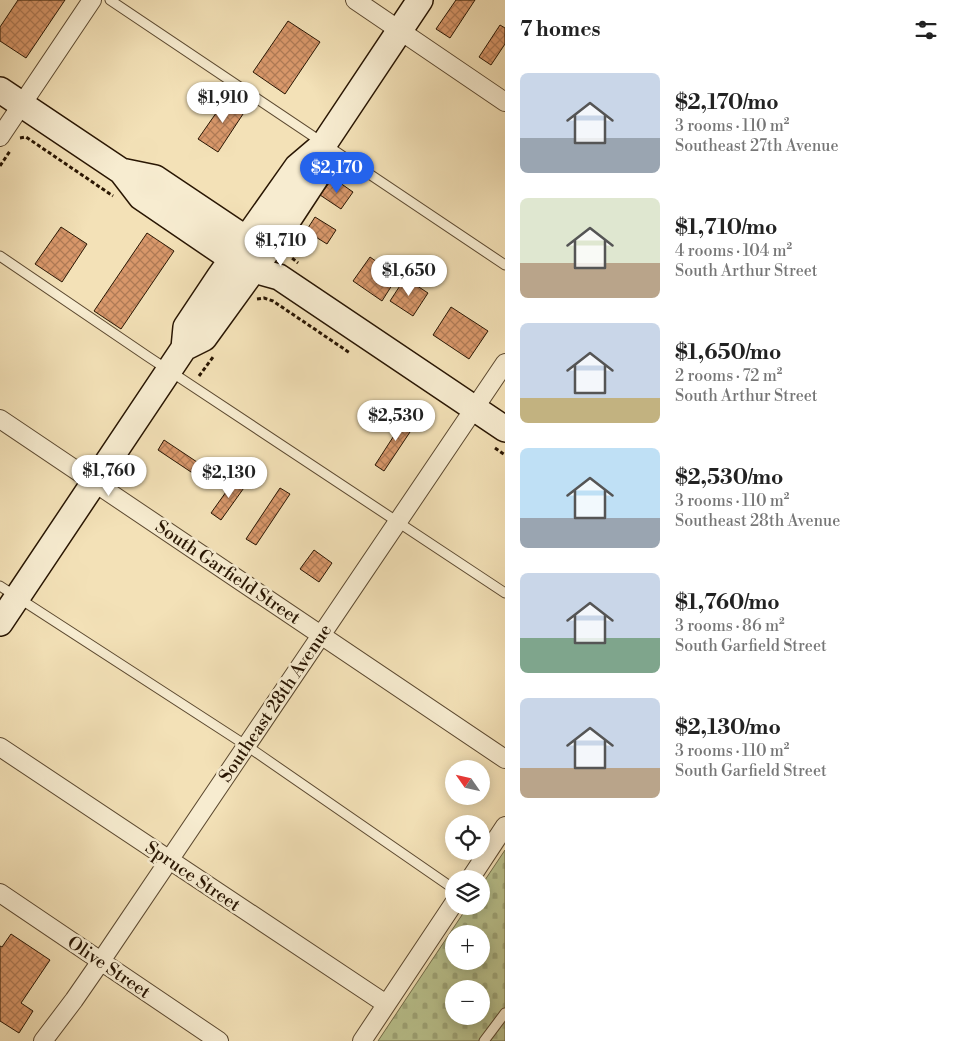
<!DOCTYPE html>
<meta charset="utf-8">
<style>
:root{--surface:#fff;--page:#f2f2f2;--text:#222;--muted:#767676;--accent:#2563eb}
body{margin:0;font-family:"Libre Bodoni",serif;background:var(--page);color:var(--text);height:100vh;display:flex;flex-direction:column;font-size:19px;white-space:nowrap}
*{box-sizing:border-box;margin:0}
p{font-size:16px;color:var(--muted)}
.icon{flex:none;width:28px;height:28px;fill:none;stroke:currentColor;stroke-width:2;stroke-linecap:round;stroke-linejoin:round}
.map{position:relative;flex:1;overflow:hidden}
.sheet{display:flex;flex-direction:column;background:var(--surface);width:450px}
.sheet>*{flex:none}
.needle{width:32px;rotate:304deg}
.tools{position:absolute;left:445px;top:760px;display:grid;gap:10px}
.tools a{display:grid;place-items:center;width:45px;height:45px;border-radius:50%;background:var(--surface);box-shadow:0 2px 12px #0003;font-size:25px}
.price{position:absolute;translate:-50% -42px;padding:0 11px;border-radius:18px;background:#fff;color:#222;font-size:16px;line-height:32px;filter:drop-shadow(0 1px 2px #0008)}
.price::after{content:'';position:absolute;left:50%;top:30px;width:15px;height:11px;margin-left:-8px;background:inherit;clip-path:polygon(0 0,100% 0,50% 100%)}
.price.on{background:var(--accent);color:#fff}
ul{padding:0;list-style:none}
li{display:flex;align-items:center;gap:15px;height:125px;padding:0 15px}
li span{display:grid;place-items:center;flex:none;width:140px;height:100px;border-radius:8px;color:#555}
li>.icon{margin-inline-start:auto}
span .icon{width:60px;height:60px;fill:#fffc;stroke-width:1}
li b{font-size:21px}
h2{display:flex;justify-content:space-between;align-items:center;height:60px;padding:0 15px;font-size:21px}
main{display:flex;flex:1;min-height:0}
.map>svg:first-child{display:block}
.cemetery{fill:url(#cemetery-stones);stroke:#726c49;fill-rule:evenodd}
.building{fill:url(#building-cross-hatch);stroke:#291603}
.lines{fill:none;stroke-linecap:round;stroke-linejoin:round}
.lane-casing{stroke:#5c4930;stroke-width:11}
.street-casing{stroke:#5c4930;stroke-width:20}
.secondary-casing{stroke:#291603;stroke-width:28}
.path{stroke:#291603;stroke-width:3;stroke-dasharray:4 2.5;stroke-linecap:butt}
.lane{stroke:#f7ecd0;stroke-width:9}
.street{stroke:#f7ecd0;stroke-width:18}
.secondary{stroke:#f7ecd0;stroke-width:25}
.labels{text-anchor:middle;stroke-width:5;stroke-linejoin:round;paint-order:stroke}
.street-label{font-size:18px;fill:#291603;stroke:#f7ecd0}
</style>
<main>
<div class="map">
<svg width="505" height="1041" viewBox="0 0 505 1041">
<defs>
<pattern id="cemetery-stones" width="16" height="16" patternUnits="userSpaceOnUse" patternTransform="scale(1.25)"><rect width="16" height="16" fill="#bac38f"/><path d="M2 7V4a2 2 0 0 1 4 0v3zM10 15v-3a2 2 0 0 1 4 0v3z" fill="#a0a77a"/></pattern>
<pattern id="building-cross-hatch" width="8" height="8" patternUnits="userSpaceOnUse" patternTransform="scale(1.25)"><rect width="8" height="8" fill="#d9986b"/><path d="M0 0l8 8M0 8l8-8" fill="none" stroke="#b07b56"/></pattern>
</defs>
<rect width="100%" height="100%" fill="#f3e1b7"/>
<filter id="stains"><feTurbulence type="fractalNoise" baseFrequency=".004" numOctaves="4"/><feColorMatrix values="0 0 0 0 .2 0 0 0 0 .09 0 0 0 0 .02 0 0 0 .5 -.17"/></filter>
<radialGradient id="worn" r=".72"><stop offset=".6" stop-color="#630" stop-opacity="0"/><stop offset="1" stop-color="#630" stop-opacity=".3"/></radialGradient>
<!-- cemetery -->
<path class="cemetery" d="M505,850V1041H378L468,906H481V886ZM454,934H481V961H454ZM454,989H481V1016H454Z"/>
<!-- building -->
<path class="building" d="M18,0H65L26,58L0,41V27Z
M456,0H475L450,38L436,29Z
M288,21L320,42L285,94L253,72Z
M500,25L505,28V44L491,65L479,57Z
M228,96L247,108L218,152L198,139Z
M333,178L353,192L341,209L320,195Z
M315,217L336,230L327,244L306,231Z
M61,227L87,244L62,282L35,264Z
M147,233L174,251L121,329L94,311Z
M370,257L390,271L386,277L394,282L382,301L353,281Z
M405,278L428,293L413,316L390,301Z
M451,307L488,331L469,359L433,335Z
M408,414L418,420L384,471L375,465Z
M164,440L215,474L209,484L158,450Z
M236,478L246,485L221,520L211,513Z
M280,488L290,494L256,545L246,539Z
M314,550L332,563L319,582L300,569Z
M11,934L50,960L21,1003L33,1011L19,1033L0,1021V946L2,947Z"/>
<g class="lines">
<defs>
<path id="lane" d="M110,0L505,265
M0,256L147,356L505,593
M0,586L247,746L454,889
M484,1041L505,1013"/>
<path id="street" d="M355,0L505,102
M0,137L92,0
M0,419L505,759
M0,747L386,1004
M470,879L505,826
M0,893L219,1041
M43,1041L74,1000L101,961L505,363
M362,1041L454,903"/>
<path id="secondary" d="M0,90L121,171L141,197L232,259L254,270L279,277L505,429
M121,171L155,178L246,239L257,249
M184,348L204,338L275,240L315,179L324,144
M0,623L184,348L186,327L220,276L297,167L324,144L420,0"/>
</defs>
<!-- lane casing -->
<use href="#lane" class="lane-casing"/>
<!-- street casing -->
<use href="#street" class="street-casing"/>
<!-- secondary casing -->
<use href="#secondary" class="secondary-casing"/>
<!-- path -->
<path class="path" d="M20,138L26,137L113,196
M0,166L10,151
M290,252L292,258L298,263
M257,299L264,298L273,301L350,353
M199,376L213,357
M495,448L505,455"/>
<!-- lane -->
<use href="#lane" class="lane"/>
<!-- street -->
<use href="#street" class="street"/>
<!-- secondary -->
<use href="#secondary" class="secondary"/>
</g>
<g class="labels">
<!-- street labels -->
<g class="street-label">
<text transform="translate(228 572) rotate(34)" y="6">South Garfield Street</text>
<text transform="translate(275 703) rotate(-56)" y="6">Southeast 28th Avenue</text>
<text transform="translate(193 876) rotate(34)" y="6">Spruce Street</text>
<text transform="translate(109 967) rotate(34)" y="6">Olive Street</text>
</g>
</g>
<rect width="100%" height="100%" filter="url(#stains)"/>
<rect width="100%" height="100%" fill="url(#worn)"/>
</svg>
<div class="tools">
<a><svg class="needle" viewBox="-14 -14 28 28"><path d="M0-13l5 13h-10z" fill="#e53935"/><path d="M0 13l5-13h-10z" fill="#767676"/></svg></a>
<a><svg class="icon" aria-label="locate" viewBox="0 0 24 24"><circle cx="12" cy="12" r="6"/><path d="M12 2v4M12 18v4M2 12h4M18 12h4"/></svg></a>
<a><svg class="icon" aria-label="layers" viewBox="0 0 24 24"><path d="M12 4l9 5-9 5-9-5zM3 14l9 5 9-5"/></svg></a>
<a>+</a>
<a>−</a>
</div>
<b class="price" style="left:223px;top:124px">$1,910</b>
<b class="price on" style="left:337px;top:194px">$2,170</b>
<b class="price" style="left:281px;top:267px">$1,710</b>
<b class="price" style="left:409px;top:297px">$1,650</b>
<b class="price" style="left:396px;top:442px">$2,530</b>
<b class="price" style="left:109px;top:497px">$1,760</b>
<b class="price" style="left:229px;top:499px">$2,130</b>
</div>
<section class="sheet">
<h2>7 homes<svg class="icon" aria-label="filters" viewBox="0 0 24 24"><path d="M4 7h16M4 17h16"/><circle cx="9" cy="7" r="2"/><circle cx="15" cy="17" r="2"/></svg></h2>
<ul>
<li><span style="background:linear-gradient(#c9d6e8 65%,#9aa5b1 0)"><svg class="icon" aria-label="home" viewBox="0 0 24 24"><path d="M3 11l9-7 9 7M6 9v11h12V9"/></svg></span><div><b>$2,170/mo</b><p>3 rooms · 110 m²</p><p>Southeast 27th Avenue</p></div></li>
<li><span style="background:linear-gradient(#dfe7d0 65%,#b9a48a 0)"><svg class="icon" aria-label="home" viewBox="0 0 24 24"><path d="M3 11l9-7 9 7M6 9v11h12V9"/></svg></span><div><b>$1,710/mo</b><p>4 rooms · 104 m²</p><p>South Arthur Street</p></div></li>
<li><span style="background:linear-gradient(#c9d6e8 75%,#c2b280 0)"><svg class="icon" aria-label="home" viewBox="0 0 24 24"><path d="M3 11l9-7 9 7M6 9v11h12V9"/></svg></span><div><b>$1,650/mo</b><p>2 rooms · 72 m²</p><p>South Arthur Street</p></div></li>
<li><span style="background:linear-gradient(#bfe0f5 70%,#9aa5b1 0)"><svg class="icon" aria-label="home" viewBox="0 0 24 24"><path d="M3 11l9-7 9 7M6 9v11h12V9"/></svg></span><div><b>$2,530/mo</b><p>3 rooms · 110 m²</p><p>Southeast 28th Avenue</p></div></li>
<li><span style="background:linear-gradient(#c9d6e8 65%,#7fa58c 0)"><svg class="icon" aria-label="home" viewBox="0 0 24 24"><path d="M3 11l9-7 9 7M6 9v11h12V9"/></svg></span><div><b>$1,760/mo</b><p>3 rooms · 86 m²</p><p>South Garfield Street</p></div></li>
<li><span style="background:linear-gradient(#c9d6e8 70%,#b9a48a 0)"><svg class="icon" aria-label="home" viewBox="0 0 24 24"><path d="M3 11l9-7 9 7M6 9v11h12V9"/></svg></span><div><b>$2,130/mo</b><p>3 rooms · 110 m²</p><p>South Garfield Street</p></div></li>
</ul>
</section>
</main>
